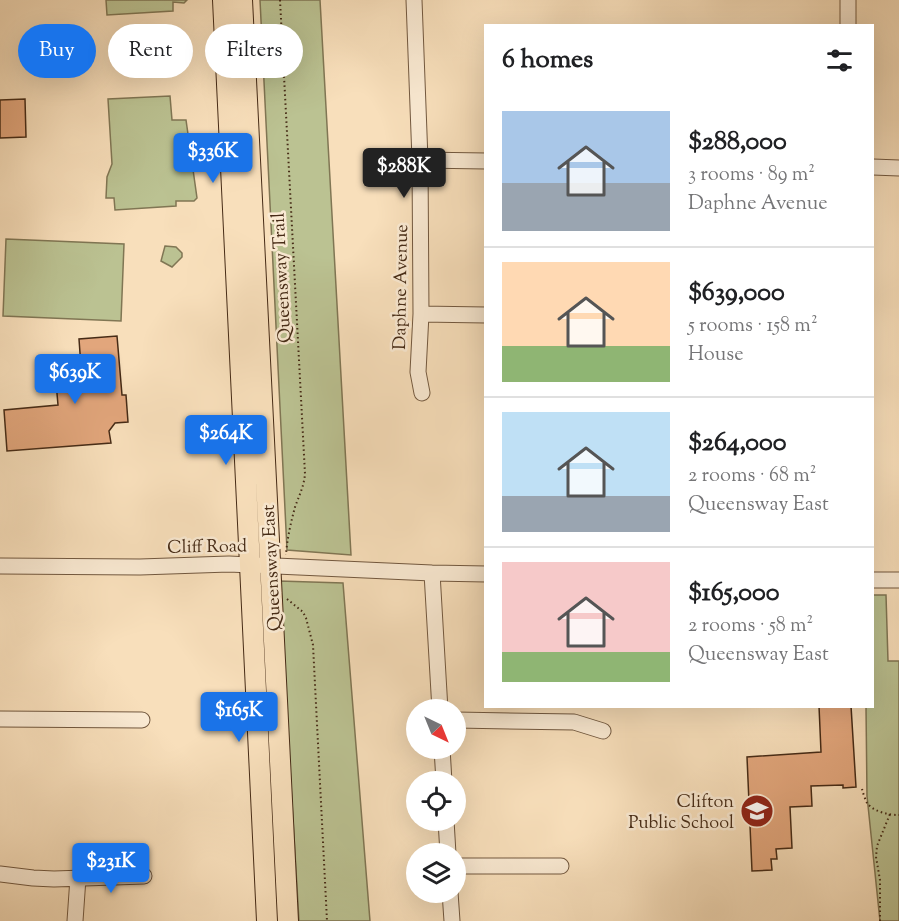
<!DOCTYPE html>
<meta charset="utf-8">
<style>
:root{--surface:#fff;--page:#f6f6f6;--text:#202124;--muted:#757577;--line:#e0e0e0;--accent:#1a73e8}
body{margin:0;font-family:"Sorts Mill Goudy",serif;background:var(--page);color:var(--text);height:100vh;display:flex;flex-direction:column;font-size:22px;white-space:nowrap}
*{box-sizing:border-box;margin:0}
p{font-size:20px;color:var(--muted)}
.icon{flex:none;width:33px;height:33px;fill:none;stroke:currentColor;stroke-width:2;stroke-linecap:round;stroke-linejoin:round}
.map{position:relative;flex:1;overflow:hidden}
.sheet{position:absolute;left:484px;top:24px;width:390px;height:684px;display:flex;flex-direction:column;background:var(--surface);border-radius:0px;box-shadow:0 6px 24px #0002}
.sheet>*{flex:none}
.hud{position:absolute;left:18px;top:24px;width:376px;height:54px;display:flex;gap:12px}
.needle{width:39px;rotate:137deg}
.controls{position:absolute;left:406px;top:699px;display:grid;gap:12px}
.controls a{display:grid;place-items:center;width:60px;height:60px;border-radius:50%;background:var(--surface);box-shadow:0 6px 24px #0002;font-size:30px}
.price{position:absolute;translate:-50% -51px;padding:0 14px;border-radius:6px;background:var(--accent);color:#fff;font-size:20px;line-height:39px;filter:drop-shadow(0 2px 3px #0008)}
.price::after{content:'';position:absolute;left:50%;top:36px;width:18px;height:14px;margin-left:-9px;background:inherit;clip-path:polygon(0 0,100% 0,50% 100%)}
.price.active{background:#222;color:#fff}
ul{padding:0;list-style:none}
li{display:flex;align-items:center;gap:18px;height:150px;padding:0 18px}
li+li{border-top:2px solid var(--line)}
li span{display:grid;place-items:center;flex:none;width:168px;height:120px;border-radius:0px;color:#555}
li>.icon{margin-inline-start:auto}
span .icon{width:72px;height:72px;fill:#fffc;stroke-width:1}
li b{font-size:26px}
h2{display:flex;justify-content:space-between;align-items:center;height:72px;padding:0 18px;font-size:26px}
.tag{padding:0 21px;border-radius:27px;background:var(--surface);box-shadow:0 6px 24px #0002;font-size:21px;line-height:54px}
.tag.active{background:var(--accent);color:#fff}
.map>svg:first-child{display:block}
.green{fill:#bbc292;stroke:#807654;stroke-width:1.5}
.building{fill:#e2a67c;stroke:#462b16;stroke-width:1.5}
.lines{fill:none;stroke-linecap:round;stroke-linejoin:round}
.minor-casing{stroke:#72583f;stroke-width:17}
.major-casing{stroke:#462b16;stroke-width:22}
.path{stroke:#462b16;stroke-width:2;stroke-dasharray:1.5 3;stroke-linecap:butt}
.minor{stroke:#faead3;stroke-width:15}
.major{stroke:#f8dfbb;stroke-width:20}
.labels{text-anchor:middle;stroke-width:5;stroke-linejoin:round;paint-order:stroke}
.street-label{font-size:18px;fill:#462b16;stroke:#faead3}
.poi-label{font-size:18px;fill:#462b16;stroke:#faead3;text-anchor:end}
</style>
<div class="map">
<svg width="899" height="921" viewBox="0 0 899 921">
<rect width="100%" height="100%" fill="#f8dfbb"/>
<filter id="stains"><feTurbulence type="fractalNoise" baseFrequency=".00333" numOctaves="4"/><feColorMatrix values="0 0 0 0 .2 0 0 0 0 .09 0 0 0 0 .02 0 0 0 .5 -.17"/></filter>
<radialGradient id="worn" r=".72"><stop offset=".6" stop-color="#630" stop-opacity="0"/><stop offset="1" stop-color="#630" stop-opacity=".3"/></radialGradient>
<!-- green -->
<path class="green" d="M106,0H187L184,3L173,2V11L107,15Z
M260,0H320L351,555L287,550Z
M170,96L172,120H186L197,198L194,201H176V206L115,210L114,198H106L107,177L112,164L108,99Z
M6,239L124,244L121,321L3,316Z
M165,246L176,247L182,253V257L172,267L161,261Z
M279,581L343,583L370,921H299Z
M873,595H886L888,661H899V921H880L867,796L866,707L873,706Z"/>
<!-- building -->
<path class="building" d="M25,99L26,137L0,138V100Z
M117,336L122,395H126L128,422L115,423L109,431L111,443L7,451L4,410L58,405L56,382L82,381L79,339Z
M819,706H851L856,787L843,788V785L811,786L812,806L790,807L792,848L776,849L777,859H771L772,870L752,871L747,757L821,752Z"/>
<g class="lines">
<defs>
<path id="minor" d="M414,0L420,160L421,314L418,372L422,393
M848,26V0
M420,160L486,161
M873,167L899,168
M421,314L486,315
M0,566L140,567L229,564L432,573L486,574
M432,573L440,710
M873,580H899
M0,719L142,720
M456,720L574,722L603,731
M442,748L444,782
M446,820L448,854
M456,866H561
M0,874L33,878L54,879L144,876
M450,892L452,921
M75,921L78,878"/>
<path id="major" d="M223,0L267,921
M242,0L288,921"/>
</defs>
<!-- minor casing -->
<use href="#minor" class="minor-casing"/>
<!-- major casing -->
<use href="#major" class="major-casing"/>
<!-- path -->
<path class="path" d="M280,0L305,474C304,486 299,496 295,507C291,522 287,539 286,555
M287,599L303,612L306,618L313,645L327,921
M862,789C863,793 865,799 867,803C874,812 889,815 899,815
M880,921V880L876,857L877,846L890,814"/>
<!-- minor -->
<use href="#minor" class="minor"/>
<!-- major -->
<use href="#major" class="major"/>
</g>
<!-- icons -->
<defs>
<symbol id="school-disc" viewBox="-11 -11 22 22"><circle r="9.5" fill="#8f2418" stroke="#faead3"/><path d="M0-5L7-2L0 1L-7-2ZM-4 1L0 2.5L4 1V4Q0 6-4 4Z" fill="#fff"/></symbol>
</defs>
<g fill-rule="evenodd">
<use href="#school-disc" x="738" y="792" width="38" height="38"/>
</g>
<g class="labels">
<!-- street labels -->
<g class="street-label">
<text transform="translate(281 278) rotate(-93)" y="6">Queensway Trail</text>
<text transform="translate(400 287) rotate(-89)" y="6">Daphne Avenue</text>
<text transform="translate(207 546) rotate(-1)" y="6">Cliff Road</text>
<text transform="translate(271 568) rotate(-93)" y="6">Queensway East</text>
</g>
<!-- poi labels -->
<g class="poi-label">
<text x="734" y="807">Clifton<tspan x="734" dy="21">Public School</tspan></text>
</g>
</g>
<rect width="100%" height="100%" filter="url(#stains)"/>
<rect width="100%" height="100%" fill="url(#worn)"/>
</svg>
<div class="controls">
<a><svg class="needle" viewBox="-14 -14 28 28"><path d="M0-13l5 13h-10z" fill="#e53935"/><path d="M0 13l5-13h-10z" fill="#757577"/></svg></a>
<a><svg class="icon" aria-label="locate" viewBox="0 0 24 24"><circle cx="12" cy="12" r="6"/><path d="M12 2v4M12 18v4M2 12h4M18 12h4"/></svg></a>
<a><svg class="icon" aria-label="layers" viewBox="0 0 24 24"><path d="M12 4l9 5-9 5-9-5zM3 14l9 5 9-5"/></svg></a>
</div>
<b class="price" style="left:213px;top:184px">$336K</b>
<b class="price active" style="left:404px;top:199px">$288K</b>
<b class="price" style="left:75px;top:405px">$639K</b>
<b class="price" style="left:226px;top:466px">$264K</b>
<b class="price" style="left:239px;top:743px">$165K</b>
<b class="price" style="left:111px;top:894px">$231K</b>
<div class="hud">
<a class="tag active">Buy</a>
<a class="tag">Rent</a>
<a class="tag">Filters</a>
</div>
<section class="sheet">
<h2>6 homes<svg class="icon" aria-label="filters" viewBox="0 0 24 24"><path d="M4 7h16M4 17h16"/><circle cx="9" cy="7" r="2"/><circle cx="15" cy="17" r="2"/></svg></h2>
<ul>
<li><span style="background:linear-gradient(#a9c7e8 60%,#9aa5b1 0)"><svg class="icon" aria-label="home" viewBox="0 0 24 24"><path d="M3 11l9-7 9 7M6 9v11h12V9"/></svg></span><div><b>$288,000</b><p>3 rooms · 89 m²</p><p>Daphne Avenue</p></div></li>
<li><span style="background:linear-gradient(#ffd9b3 70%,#8fb573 0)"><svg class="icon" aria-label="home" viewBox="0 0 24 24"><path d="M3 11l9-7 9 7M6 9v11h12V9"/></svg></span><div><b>$639,000</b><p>5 rooms · 158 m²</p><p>House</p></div></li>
<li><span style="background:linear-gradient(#bfe0f5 70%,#9aa5b1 0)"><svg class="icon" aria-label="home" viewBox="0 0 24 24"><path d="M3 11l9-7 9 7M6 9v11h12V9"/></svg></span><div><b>$264,000</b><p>2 rooms · 68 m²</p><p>Queensway East</p></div></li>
<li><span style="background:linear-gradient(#f6c9c9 75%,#8fb573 0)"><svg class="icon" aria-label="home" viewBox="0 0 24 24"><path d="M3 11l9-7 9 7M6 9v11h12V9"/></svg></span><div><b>$165,000</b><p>2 rooms · 58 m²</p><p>Queensway East</p></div></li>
</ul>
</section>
</div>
